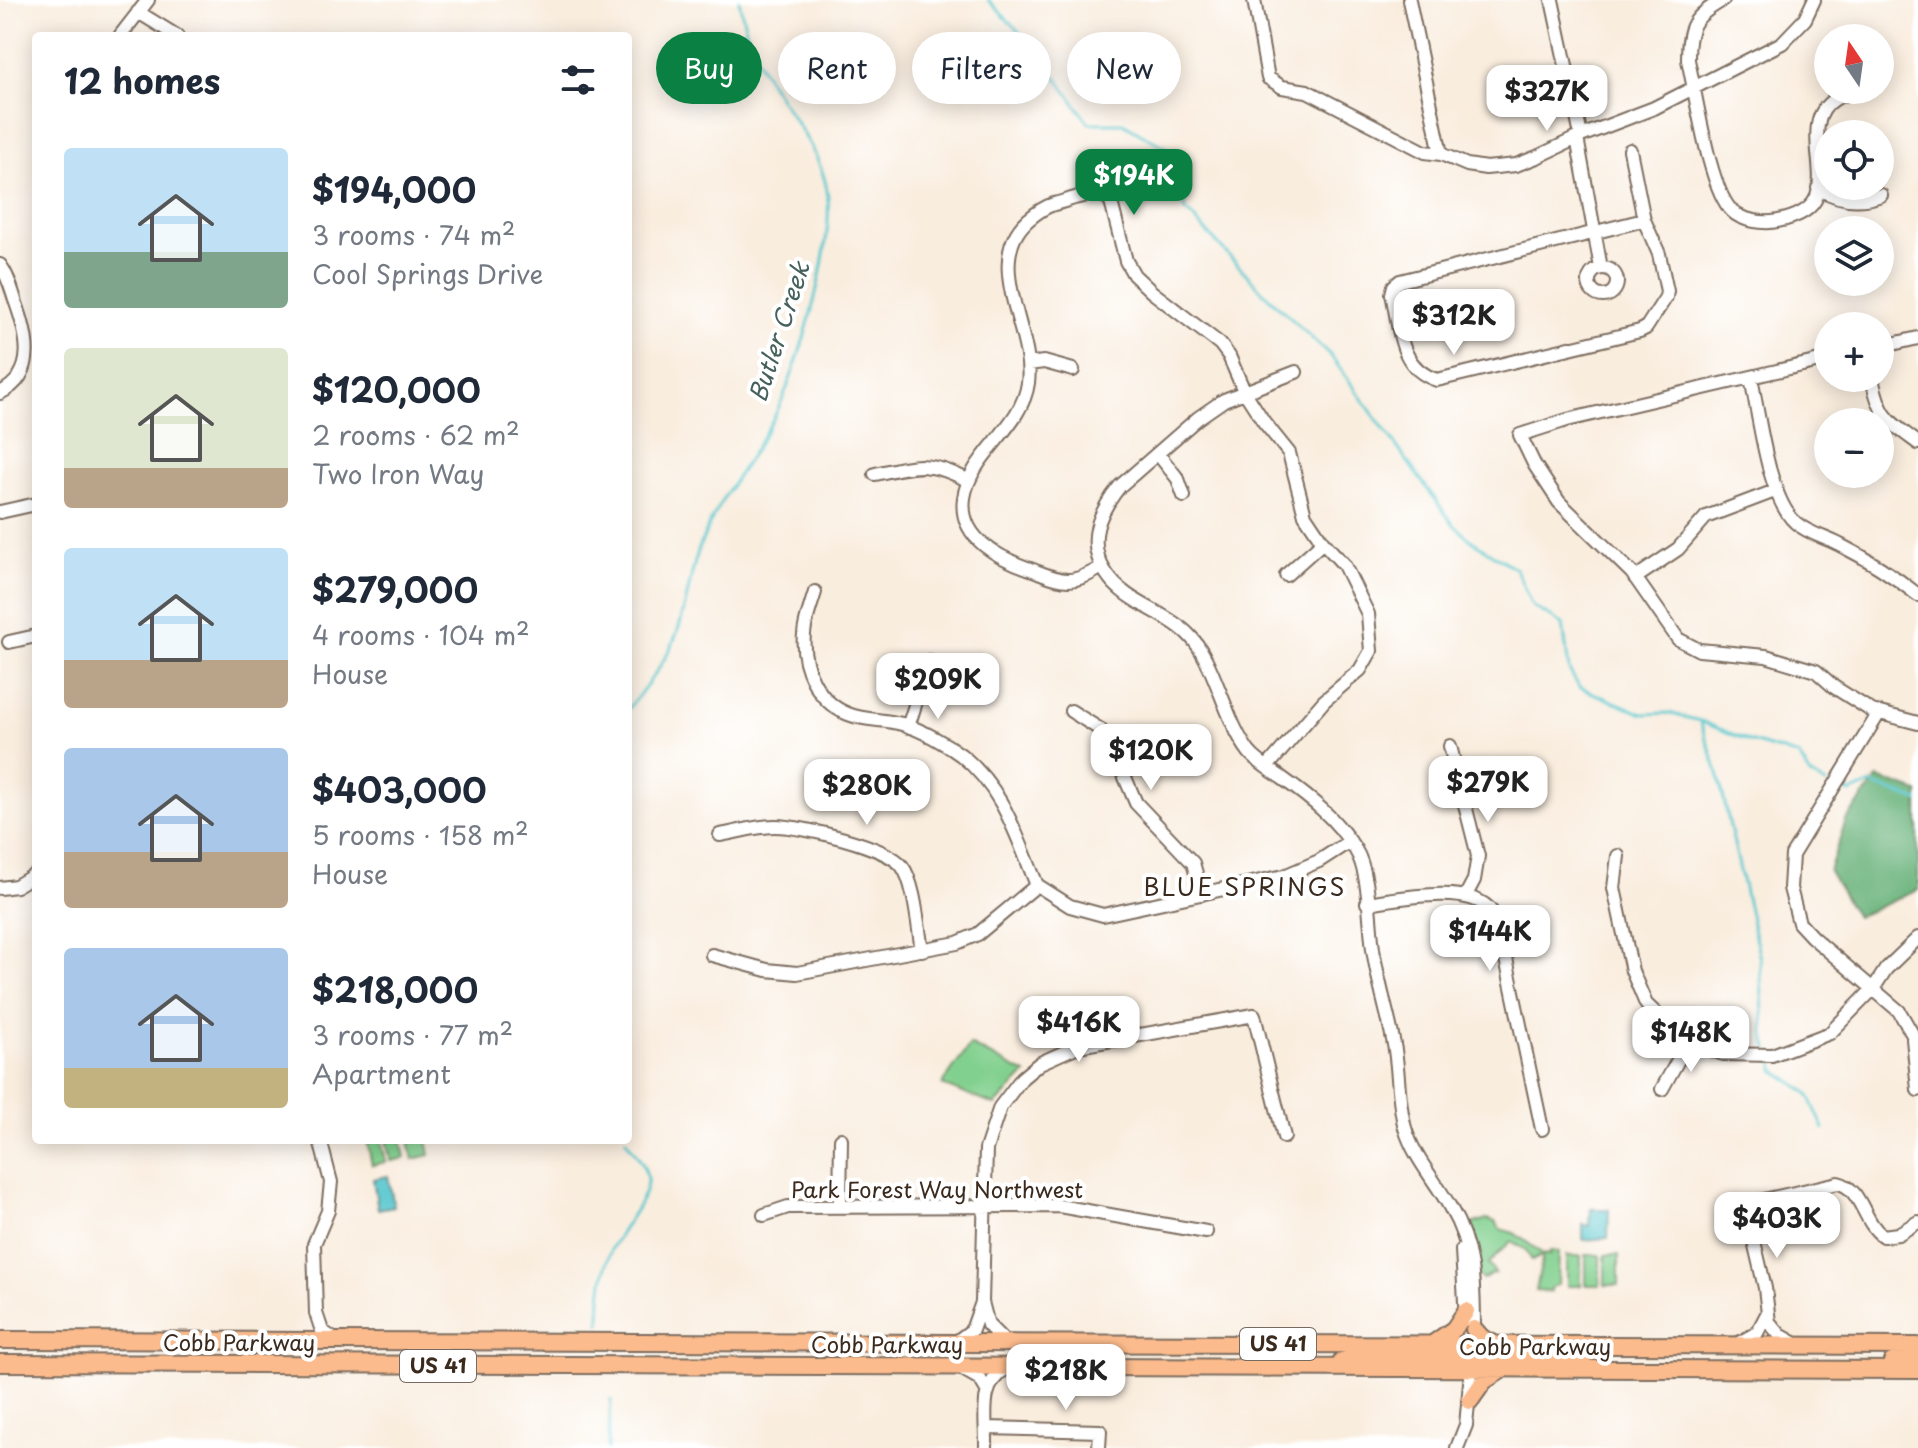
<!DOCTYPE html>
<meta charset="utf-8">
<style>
:root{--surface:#fff;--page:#f6f6f7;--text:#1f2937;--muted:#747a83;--accent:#0b8043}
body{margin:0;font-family:"Playpen Sans",sans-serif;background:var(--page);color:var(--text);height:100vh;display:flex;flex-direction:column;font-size:30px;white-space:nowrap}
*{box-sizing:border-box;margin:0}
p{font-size:26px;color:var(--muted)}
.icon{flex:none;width:44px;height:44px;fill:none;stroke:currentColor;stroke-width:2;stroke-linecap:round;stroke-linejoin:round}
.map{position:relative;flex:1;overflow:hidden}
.drawer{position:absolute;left:32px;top:32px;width:600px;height:1112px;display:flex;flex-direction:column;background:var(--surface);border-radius:8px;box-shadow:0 4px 20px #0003}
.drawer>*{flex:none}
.hud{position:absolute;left:656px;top:32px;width:760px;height:72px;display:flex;gap:16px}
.needle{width:52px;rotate:347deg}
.fabs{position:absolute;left:1814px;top:24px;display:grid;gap:16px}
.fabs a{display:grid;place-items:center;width:80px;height:80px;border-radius:50%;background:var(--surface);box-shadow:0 4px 20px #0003;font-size:40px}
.price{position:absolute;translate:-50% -68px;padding:0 18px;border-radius:16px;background:#fff;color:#222;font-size:26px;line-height:52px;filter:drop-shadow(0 2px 4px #0008)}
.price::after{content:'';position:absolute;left:50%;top:48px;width:24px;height:18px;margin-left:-12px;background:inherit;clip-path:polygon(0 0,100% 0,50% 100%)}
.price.active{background:var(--accent);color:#fff}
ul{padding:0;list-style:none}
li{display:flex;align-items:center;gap:24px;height:200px;padding:0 32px}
li span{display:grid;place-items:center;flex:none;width:224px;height:160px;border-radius:8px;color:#555}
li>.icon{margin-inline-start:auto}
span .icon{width:96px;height:96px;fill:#fffc;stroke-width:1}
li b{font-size:34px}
h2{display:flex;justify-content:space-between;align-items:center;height:96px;padding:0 32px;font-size:34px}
.pill{padding:0 28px;border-radius:36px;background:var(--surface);box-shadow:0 4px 20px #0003;font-size:28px;line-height:72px}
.pill.active{background:var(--accent);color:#fff}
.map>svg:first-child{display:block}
.green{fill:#82d08f;stroke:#5e7d56;stroke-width:2}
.forest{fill:#69b27a;stroke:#526e4c;stroke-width:2}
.water{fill:#5ac7ce;stroke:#4a7876;stroke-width:2}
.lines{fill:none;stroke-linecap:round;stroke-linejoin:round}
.stream{stroke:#5ac7ce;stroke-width:3}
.minor-casing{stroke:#7e6e61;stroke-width:16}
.major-casing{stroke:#7e6e61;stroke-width:20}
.minor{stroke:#fff;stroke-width:12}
.major{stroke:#fbbb8c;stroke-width:16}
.labels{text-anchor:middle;stroke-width:8;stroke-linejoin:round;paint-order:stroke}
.shield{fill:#fff;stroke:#766a62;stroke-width:2}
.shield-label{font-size:20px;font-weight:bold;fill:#3b2a1e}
.street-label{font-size:22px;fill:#3b2a1e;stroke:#fff}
.water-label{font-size:24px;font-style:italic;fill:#46615c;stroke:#fff}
.neighbourhood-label{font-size:24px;letter-spacing:2px;fill:#3b2a1e;stroke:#fff}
</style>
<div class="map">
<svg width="1918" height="1448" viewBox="0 0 1918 1448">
<rect width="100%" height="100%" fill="#fff"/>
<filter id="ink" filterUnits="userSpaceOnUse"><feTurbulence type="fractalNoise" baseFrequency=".0125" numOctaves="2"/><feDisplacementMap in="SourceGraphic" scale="16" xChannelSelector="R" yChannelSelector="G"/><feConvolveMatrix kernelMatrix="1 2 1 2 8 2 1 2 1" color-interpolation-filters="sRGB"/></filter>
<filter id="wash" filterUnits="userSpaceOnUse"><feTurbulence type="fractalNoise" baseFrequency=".006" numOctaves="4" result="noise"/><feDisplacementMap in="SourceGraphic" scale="32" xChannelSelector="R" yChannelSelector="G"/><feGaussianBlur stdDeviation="1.8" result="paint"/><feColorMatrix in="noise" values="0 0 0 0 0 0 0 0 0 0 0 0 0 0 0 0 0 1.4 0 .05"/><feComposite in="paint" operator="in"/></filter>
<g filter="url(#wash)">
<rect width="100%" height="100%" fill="#f9edde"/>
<!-- green -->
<path class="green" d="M970,1045L1026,1074L995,1105L942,1085Z
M367,1140H381L386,1162L372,1165Z
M386,1140H401L405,1158L391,1161Z
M409,1140H427L430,1155L413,1159Z
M1487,1219L1496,1222L1500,1229L1514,1233L1543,1254L1550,1255V1251L1559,1252L1558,1284L1551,1288V1292L1536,1291L1543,1255L1532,1261L1526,1250L1511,1241L1488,1264L1495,1273L1482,1280C1472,1268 1467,1239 1471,1224Z
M1586,1255H1600V1285H1586Z
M1605,1255H1619V1285H1605Z
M1567,1256H1581V1286H1567Z"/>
<!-- forest -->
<path class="forest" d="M1878,778L1918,792V890L1856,917L1829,871L1846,820Z"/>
<!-- water -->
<path class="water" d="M388,1176L394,1206L378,1209L373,1179Z
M1591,1209H1609L1608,1238L1583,1240V1224L1590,1226Z"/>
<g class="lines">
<!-- stream -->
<path class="stream" d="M988,0L1036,49L1089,123H1123L1166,148L1185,178V209L1265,294L1331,356L1453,524L1472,541L1516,569L1532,606L1563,624L1569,670L1579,687L1643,714L1669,713L1700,721L1749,741L1799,756L1810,775L1826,784
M628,709C646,686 667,661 677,633C689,601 690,565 705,534C723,493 752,458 773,419C798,373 838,236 826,185C816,143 786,111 765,74C751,51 744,26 739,0
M1700,721L1717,769L1760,959L1764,1033L1768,1048
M1840,789L1851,793L1871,784L1918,801
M1773,1062L1776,1071L1808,1093L1824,1129
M600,1323C600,1297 602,1274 611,1250C620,1229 649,1198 647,1178C645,1163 634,1152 626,1140
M608,1448L611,1400"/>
</g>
</g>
<g filter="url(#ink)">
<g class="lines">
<defs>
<path id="minor" d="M1254,0L1268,78L1282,87L1307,91L1425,152L1441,154L1467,165L1486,168L1516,165L1537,157L1581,136L1654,108L1782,43L1805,19L1814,0
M1409,0L1441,154
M1552,0L1581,136
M1723,0C1693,17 1688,26 1688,60C1696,94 1709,189 1732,211C1742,221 1764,224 1778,221C1793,218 1811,212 1817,196C1828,167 1801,120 1835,99C1841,95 1850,93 1857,90
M138,12L177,36
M120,36L148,0
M1577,138L1601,268
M1630,150L1644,220L1659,254L1667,291L1666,297L1646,328L1640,331L1437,380C1398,368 1400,328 1392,294L1394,286L1400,281L1644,220
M1818,188C1838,200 1859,203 1881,195
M0,265C8,275 11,288 15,300C27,333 39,374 0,393
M1589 282a14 14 0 1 1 28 0a14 14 0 1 1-28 0Z
M1880,347L1918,338
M1828,359L1567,420L1520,435L1534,464L1559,502L1632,573L1678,639L1699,650L1766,656L1816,671L1834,687L1872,711L1918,723
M1028,364L1044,362L1073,370
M1296,372L1224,400L1198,418L1120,486C1099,512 1085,542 1106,573C1125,603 1163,610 1188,634C1214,658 1224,719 1249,752C1257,762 1271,770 1282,778C1310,798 1336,818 1355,849C1370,872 1369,921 1373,949C1378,984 1389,1016 1395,1050C1399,1076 1398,1102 1405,1128C1414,1158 1435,1180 1450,1207C1475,1250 1474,1287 1474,1335
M1751,378C1759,415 1768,499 1796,523C1809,534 1825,537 1840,545C1868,559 1893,575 1918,595
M1872,378C1880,417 1887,420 1918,443
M1158,454L1178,479L1184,496
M875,474C914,465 930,460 967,480
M0,512L36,504
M1102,567C1092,573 1080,580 1068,580C1056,580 1044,574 1033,570C1001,559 958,539 964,498C970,454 1022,428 1028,383C1035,333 981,262 1028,220C1036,213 1044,207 1054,204C1071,200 1090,190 1107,197L1111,202L1126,261L1134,275L1152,292L1220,344L1229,356L1244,391L1264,422L1289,453L1305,515L1323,542L1344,565L1368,614L1371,651L1360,670L1324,701L1267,767
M1286,575L1323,542
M1635,578L1678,549L1706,517L1775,491
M815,592C811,606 805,620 804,634C801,665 817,702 848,714C865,721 884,719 902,724C922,730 945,743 961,755C1004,789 1017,838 1037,885
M9,642L36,636
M1071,711L1101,730L1115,754L1136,803L1193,863L1202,894
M1879,713L1792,855L1790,888L1799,923L1812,937L1899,1011L1918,1044
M908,727L929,661
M1450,746L1478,856L1474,880L1465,897
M720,835C738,832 757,826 775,826C801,826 887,846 902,866C915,883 918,928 922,950
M1618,856L1614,888L1632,971L1646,1004L1684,1040L1723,1054L1772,1055L1830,1033L1873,989L1886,969L1918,938
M1037,885L1070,906L1103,915L1284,876L1319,861L1350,841
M0,888L16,886L36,874
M1367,903C1397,899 1471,883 1491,911C1495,918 1498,928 1501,935L1542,1129
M712,955L767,970L797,973L957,943L978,934L1037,885
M1913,1039L1918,1090
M1662,1089L1688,1042
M320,1140L331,1182L328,1211L314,1244L316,1313L322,1331L335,1340
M840,1206L841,1139
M764,1215L788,1207L1059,1206L1206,1232
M1462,1250L1466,1320
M956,1342L972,1330L981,1305
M1006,1343L988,1325L982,1302L986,1149L1000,1107L1022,1078L1040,1063L1078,1046L1254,1015L1284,1137
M1737,1344L1757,1333L1767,1314
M1796,1344L1780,1335L1769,1322L1765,1288L1749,1220L1751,1203L1838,1183C1862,1188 1863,1223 1883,1236L1898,1234L1918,1222
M959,1367L980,1379L986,1389
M987,1428L1100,1431L1099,1448
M986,1448C987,1418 977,1385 1007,1368
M1457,1448L1466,1425L1472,1361"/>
<path id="major" d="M1474,1329L1482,1338L1495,1344
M0,1340L1918,1346
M1434,1343L1454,1329L1466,1311
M1342,1361L1365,1357H1569L1597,1351
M1892,1362L1918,1359
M0,1363L1918,1370
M1470,1401L1484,1381L1503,1369"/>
</defs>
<!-- minor casing -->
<use href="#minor" class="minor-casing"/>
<!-- major casing -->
<use href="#major" class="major-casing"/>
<!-- minor -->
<use href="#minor" class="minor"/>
<!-- major -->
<use href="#major" class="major"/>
</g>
</g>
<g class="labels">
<!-- shield labels -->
<g class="shield">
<rect x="1240" y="1328" width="76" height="32" rx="6"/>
<rect x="400" y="1350" width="76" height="32" rx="6"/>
</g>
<g class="shield-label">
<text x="1278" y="1351">US 41</text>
<text x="438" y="1373">US 41</text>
</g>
<!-- street labels -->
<g class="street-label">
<text x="937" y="1198">Park Forest Way Northwest</text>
<text x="239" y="1351">Cobb Parkway</text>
<text x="887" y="1353">Cobb Parkway</text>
<text x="1535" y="1355">Cobb Parkway</text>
</g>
<!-- water labels -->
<g class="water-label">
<text transform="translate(780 332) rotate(-72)" y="8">Butler Creek</text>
</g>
<!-- neighbourhood labels -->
<g class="neighbourhood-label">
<text x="1245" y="896">BLUE SPRINGS</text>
</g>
</g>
</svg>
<div class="fabs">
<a><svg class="needle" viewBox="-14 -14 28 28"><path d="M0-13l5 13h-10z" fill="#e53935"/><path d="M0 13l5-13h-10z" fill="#747a83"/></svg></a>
<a><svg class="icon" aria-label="locate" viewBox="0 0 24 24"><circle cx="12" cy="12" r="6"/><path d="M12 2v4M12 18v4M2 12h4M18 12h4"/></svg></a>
<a><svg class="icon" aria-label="layers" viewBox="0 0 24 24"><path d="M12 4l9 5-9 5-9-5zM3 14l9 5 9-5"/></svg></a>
<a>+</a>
<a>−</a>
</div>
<b class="price" style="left:1547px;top:133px">$327K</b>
<b class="price active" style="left:1134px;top:217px">$194K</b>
<b class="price" style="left:1454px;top:357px">$312K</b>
<b class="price" style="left:938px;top:721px">$209K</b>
<b class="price" style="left:1151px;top:792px">$120K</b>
<b class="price" style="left:1488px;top:824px">$279K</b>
<b class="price" style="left:867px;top:827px">$280K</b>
<b class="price" style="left:1490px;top:973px">$144K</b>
<b class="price" style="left:1079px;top:1064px">$416K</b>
<b class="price" style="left:1691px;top:1074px">$148K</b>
<b class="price" style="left:1777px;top:1260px">$403K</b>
<b class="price" style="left:1066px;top:1412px">$218K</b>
<div class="hud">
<a class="pill active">Buy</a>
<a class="pill">Rent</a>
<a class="pill">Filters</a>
<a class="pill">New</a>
</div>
<section class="drawer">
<h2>12 homes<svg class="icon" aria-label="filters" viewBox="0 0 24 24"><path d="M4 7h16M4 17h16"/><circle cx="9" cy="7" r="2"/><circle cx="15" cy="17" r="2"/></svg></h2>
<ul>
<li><span style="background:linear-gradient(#bfe0f5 65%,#7fa58c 0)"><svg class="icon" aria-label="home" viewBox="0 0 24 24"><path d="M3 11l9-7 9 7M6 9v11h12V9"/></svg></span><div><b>$194,000</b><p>3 rooms · 74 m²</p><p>Cool Springs Drive</p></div></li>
<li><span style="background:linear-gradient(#dfe7d0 75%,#b9a48a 0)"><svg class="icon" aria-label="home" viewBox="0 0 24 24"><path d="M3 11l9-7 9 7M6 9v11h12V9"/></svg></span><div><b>$120,000</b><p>2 rooms · 62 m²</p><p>Two Iron Way</p></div></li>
<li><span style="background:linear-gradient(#bfe0f5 70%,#b9a48a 0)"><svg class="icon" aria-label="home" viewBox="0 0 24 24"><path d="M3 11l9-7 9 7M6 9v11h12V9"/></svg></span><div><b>$279,000</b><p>4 rooms · 104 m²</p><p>House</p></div></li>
<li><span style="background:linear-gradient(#a9c7e8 65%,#b9a48a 0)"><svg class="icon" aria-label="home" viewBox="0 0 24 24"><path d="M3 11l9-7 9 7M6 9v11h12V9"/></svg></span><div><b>$403,000</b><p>5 rooms · 158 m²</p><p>House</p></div></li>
<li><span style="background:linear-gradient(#a9c7e8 75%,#c2b280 0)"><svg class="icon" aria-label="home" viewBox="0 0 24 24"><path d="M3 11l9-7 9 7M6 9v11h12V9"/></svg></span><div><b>$218,000</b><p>3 rooms · 77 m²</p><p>Apartment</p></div></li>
</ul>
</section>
</div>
